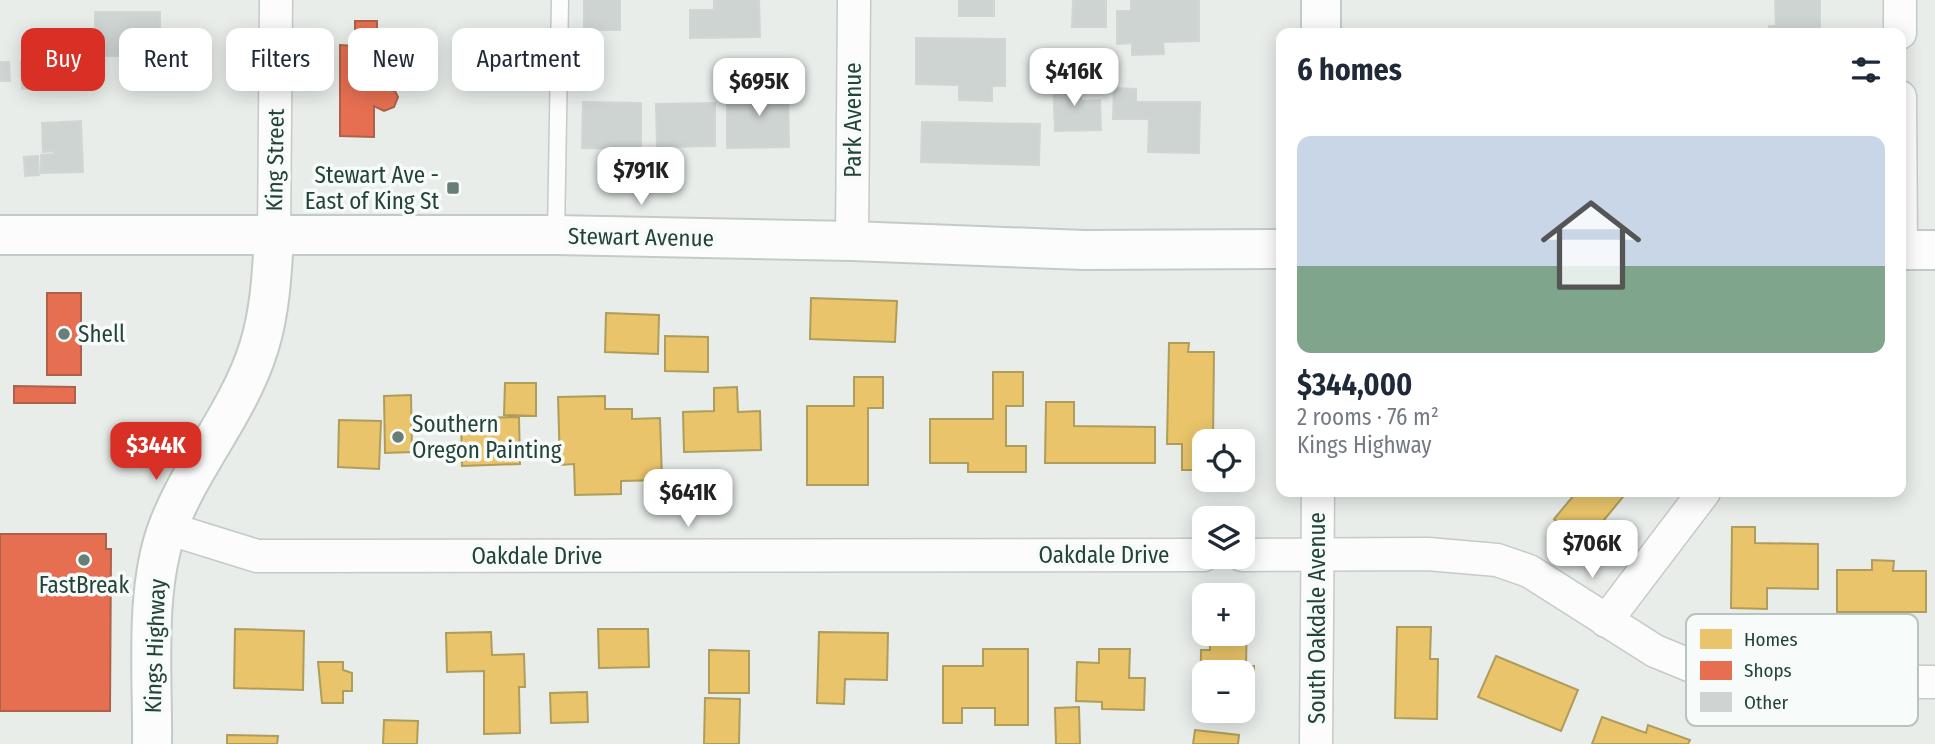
<!DOCTYPE html>
<meta charset="utf-8">
<style>
:root{--surface:#fff;--page:#f6f6f7;--text:#1f2937;--muted:#747a83;--accent:#d93025}
body{margin:0;font-family:"Fira Sans Condensed",sans-serif;background:var(--page);color:var(--text);height:100vh;display:flex;flex-direction:column;font-size:26px;white-space:nowrap}
*{box-sizing:border-box;margin:0}
p{font-size:23px;color:var(--muted)}
.icon{flex:none;width:38px;height:38px;fill:none;stroke:currentColor;stroke-width:2;stroke-linecap:round;stroke-linejoin:round}
.map{position:relative;flex:1;overflow:hidden}
.sheet{position:absolute;left:1276px;top:28px;width:630px;height:469px;display:flex;flex-direction:column;background:var(--surface);border-radius:14px;box-shadow:0 4px 18px #0003}
.sheet>*{flex:none}
.top-card{position:absolute;left:21px;top:28px;width:665px;height:63px;display:flex;gap:14px}
.buttons{position:absolute;left:1192px;top:429px;display:grid;gap:14px}
.buttons a{display:grid;place-items:center;width:63px;height:63px;border-radius:14px;background:var(--surface);box-shadow:0 4px 18px #0003;font-size:35px}
.price{position:absolute;translate:-50% -60px;padding:0 16px;border-radius:14px;background:#fff;color:#222;font-size:23px;line-height:46px;filter:drop-shadow(0 2px 4px #0008)}
.price::after{content:'';position:absolute;left:50%;top:42px;width:21px;height:16px;margin-left:-10px;background:inherit;clip-path:polygon(0 0,100% 0,50% 100%)}
.price.active{background:var(--accent);color:#fff}
ul{padding:0;list-style:none}
li{display:grid;align-content:center;gap:14px;height:371px;padding:0 21px}
li span{display:grid;place-items:center;height:217px;border-radius:14px;color:#555}
li>.icon{margin-inline-start:auto}
span .icon{width:126px;height:126px;fill:#fffc;stroke-width:1}
li b{font-size:30px}
h2{display:flex;justify-content:space-between;align-items:center;height:84px;padding:0 21px;font-size:30px}
.chip{padding:0 24px;border-radius:14px;background:var(--surface);box-shadow:0 4px 18px #0003;font-size:24px;line-height:63px}
.chip.active{background:var(--accent);color:#fff}
.map>svg:first-child{display:block}
.homes{fill:#e9c46a;stroke:#ae9d5b;stroke-width:2;fill-rule:evenodd}
.shops{fill:#e76f51;stroke:#ac624a;stroke-width:2}
.building{fill:#ced4d2;stroke:#d0d6d3;stroke-width:2}
.lines{fill:none;stroke-linecap:round;stroke-linejoin:round}
.lane-casing{stroke:#c5cac7;stroke-width:19}
.street-casing{stroke:#c5cac7;stroke-width:35}
.secondary-casing{stroke:#c3cbc7;stroke-width:42}
.lane{stroke:#fcfcfc;stroke-width:16}
.street{stroke:#fcfcfc;stroke-width:32}
.secondary{stroke:#fcfcfc;stroke-width:38}
.poi-dot{fill:#687e77;stroke:#f7fbf9;stroke-width:2.5}
.labels{text-anchor:middle;stroke-width:7;stroke-linejoin:round;paint-order:stroke}
.street-label{font-size:23px;fill:#234339;stroke:#f7fbf9}
.poi-label{font-size:23px;fill:#234339;stroke:#f7fbf9;text-anchor:start}
.key{fill:#f7fbf9;stroke:#b7c4bf;stroke-width:2}
.key-label{font-size:19px;fill:#234339}
</style>
<div class="map">
<svg width="1935" height="744" viewBox="0 0 1935 744">
<rect width="100%" height="100%" fill="#e8edea"/>
<!-- homes -->
<path class="homes" d="M811,298L897,301L895,342L810,339Z
M606,313L659,315L658,354L605,352Z
M665,336L708,337V372L665,371Z
M1169,343H1189L1188,352H1214L1213,441H1204V470H1182V444H1167Z
M993,372H1023V406H1006V446H1026V472H968V463H930V419H993Z
M854,377H883V408H868V485H807V406H854Z
M505,383H536V416L504,415Z
M737,387L738,412L760,411L761,450L684,452L683,412L714,411V388Z
M411,395L412,452L385,453L384,396Z
M605,396V409H632V419L660,418L662,480L621,481V494L575,495L574,464L560,465L558,397Z
M1046,402H1074V426L1155,427V463H1045Z
M519,417L520,464L462,466L461,418Z
M339,420L381,421L379,469L338,467Z
M1571,492H1617L1623,497L1584,544L1554,519L1575,494Z
M1732,527H1755V543L1818,544V589L1767,588V609L1731,608Z
M1872,560L1894,561L1893,571H1926V612H1837V570H1872Z
M1242,619H1247L1246,666H1254V687H1245V718L1200,717L1201,650H1210V634H1242ZM1204,672H1242V710H1204Z
M1397,627H1431L1430,659H1438L1437,719L1395,718Z
M235,629L304,631L303,690L234,688Z
M598,629H648L649,667L599,668Z
M491,632L492,655L524,654L525,687H519L520,733L484,734V671L447,672L446,633Z
M819,632L888,633L887,680L845,679L844,704L817,703Z
M983,649H1028V725H995V708H962V723H943V666H983Z
M1099,649H1130L1129,678H1145L1144,710L1102,709V702L1076,701L1077,662L1099,663Z
M709,650L749,651V693H709Z
M1496,656L1578,690L1561,731L1478,697Z
M318,662H343V670L352,673V691H343V703H322Z
M587,692L588,722L551,723L550,693Z
M705,698L740,699L739,744H704Z
M1079,707L1080,744H1056L1055,708Z
M1602,717L1646,733L1648,725L1690,740L1688,744H1592Z
M384,720L418,721L417,744H383Z
M1195,730L1239,735L1238,744H1193Z
M227,735L278,736L277,744H227Z"/>
<!-- shops -->
<path class="shops" d="M355,21H377V45H406V53H423V87H393L398,97L394,107L384,111L374,106V137L340,136V45L355,46Z
M47,293H81V375H47Z
M14,386L75,387V403H14Z
M0,534H106V549H111L110,711H0Z"/>
<!-- building -->
<path class="building" d="M584,0H620V30H584Z
M714,0H759L760,37L690,38V10H714Z
M959,0H994V16H959Z
M1073,0H1106V27H1072Z
M1131,0H1199V41L1163,42L1164,54L1132,55V43L1117,44V11H1131Z
M1775,0H1820V33H1769V26H1776Z
M95,12H160V56H95Z
M916,38L1005,39V86H992V101L959,100V85L916,84Z
M0,62H9L10,81H0Z
M21,62H35L36,88L22,89Z
M1080,80L1081,101L1100,100L1101,130L1055,131L1053,81Z
M788,85L789,147L727,148V104H739V86Z
M1114,88L1136,89V102H1200L1199,153L1148,152L1149,119H1113Z
M583,102L641,103V149L582,148Z
M715,103V146L657,147L656,104Z
M81,121L83,172L41,173V155L54,154V151L43,152L42,123Z
M922,122L1040,124L1039,165L921,162Z
M38,156L39,175L25,176L24,157Z"/>
<g class="lines">
<defs>
<path id="lane" d="M556,235L560,0"/>
<path id="street" d="M1900,0V33
M1900,97L1901,250
M274,237L276,0
M852,241L854,0
M167,528L257,556L1204,555
M1242,555L1428,554L1497,560L1529,571L1655,651L1711,674L1743,681L1935,682
M1606,621L1704,492
M1316,744L1318,492"/>
<path id="secondary" d="M1321,33V0
M0,235H556L852,241L1084,250L1281,249
M1900,250H1935
M152,744C153,677 144,590 168,527C192,464 239,412 259,347C270,312 272,273 274,237"/>
</defs>
<!-- lane casing -->
<use href="#lane" class="lane-casing"/>
<!-- street casing -->
<use href="#street" class="street-casing"/>
<!-- secondary casing -->
<use href="#secondary" class="secondary-casing"/>
<!-- lane -->
<use href="#lane" class="lane"/>
<!-- street -->
<use href="#street" class="street"/>
<!-- secondary -->
<use href="#secondary" class="secondary"/>
</g>
<!-- markers -->
<g class="poi-dot">
<rect x="446" y="181" width="14" height="14" rx="3.5"/>
<circle cx="64" cy="334" r="7"/>
<circle cx="398" cy="437" r="7"/>
<circle cx="84" cy="560" r="7"/>
</g>
<g class="labels">
<!-- street labels -->
<g class="street-label">
<text transform="translate(853 120) rotate(-90)" y="8">Park Avenue</text>
<text transform="translate(275 160) rotate(-89)" y="8">King Street</text>
<text transform="translate(641 237) rotate(1)" y="8">Stewart Avenue</text>
<text x="1104" y="563">Oakdale Drive</text>
<text x="537" y="564">Oakdale Drive</text>
<text transform="translate(1317 618) rotate(-90)" y="8">South Oakdale Avenue</text>
<text transform="translate(155 646) rotate(-88)" y="8">Kings Highway</text>
</g>
<!-- poi labels -->
<g class="poi-label">
<text x="439" y="183" text-anchor="end">Stewart Ave -<tspan x="439" dy="26">East of King St</tspan></text>
<text x="78" y="342">Shell</text>
<text x="412" y="432">Southern<tspan x="412" dy="26">Oregon Painting</tspan></text>
<text x="84" y="593" text-anchor="middle">FastBreak</text>
</g>
</g>
<!-- legend -->
<rect x="1686" y="614" width="232" height="112" rx="10" class="key"/>
<rect x="1700" y="629" width="32" height="20" fill="#e9c46a"/>
<rect x="1700" y="661" width="32" height="19" fill="#e76f51"/>
<rect x="1700" y="692" width="32" height="20" fill="#ced4d2"/>
<g class="key-label">
<text x="1744" y="646">Homes</text>
<text x="1744" y="677">Shops</text>
<text x="1744" y="709">Other</text>
</g>
</svg>
<div class="buttons">
<a><svg class="icon" aria-label="locate" viewBox="0 0 24 24"><circle cx="12" cy="12" r="6"/><path d="M12 2v4M12 18v4M2 12h4M18 12h4"/></svg></a>
<a><svg class="icon" aria-label="layers" viewBox="0 0 24 24"><path d="M12 4l9 5-9 5-9-5zM3 14l9 5 9-5"/></svg></a>
<a>+</a>
<a>−</a>
</div>
<b class="price" style="left:1074px;top:108px">$416K</b>
<b class="price" style="left:759px;top:118px">$695K</b>
<b class="price" style="left:641px;top:207px">$791K</b>
<b class="price active" style="left:156px;top:482px">$344K</b>
<b class="price" style="left:688px;top:529px">$641K</b>
<b class="price" style="left:1592px;top:580px">$706K</b>
<div class="top-card">
<a class="chip active">Buy</a>
<a class="chip">Rent</a>
<a class="chip">Filters</a>
<a class="chip">New</a>
<a class="chip">Apartment</a>
</div>
<section class="sheet">
<h2>6 homes<svg class="icon" aria-label="filters" viewBox="0 0 24 24"><path d="M4 7h16M4 17h16"/><circle cx="9" cy="7" r="2"/><circle cx="15" cy="17" r="2"/></svg></h2>
<ul>
<li><span style="background:linear-gradient(#c9d6e8 60%,#7fa58c 0)"><svg class="icon" aria-label="home" viewBox="0 0 24 24"><path d="M3 11l9-7 9 7M6 9v11h12V9"/></svg></span><div><b>$344,000</b><p>2 rooms · 76 m²</p><p>Kings Highway</p></div></li>
</ul>
</section>
</div>
